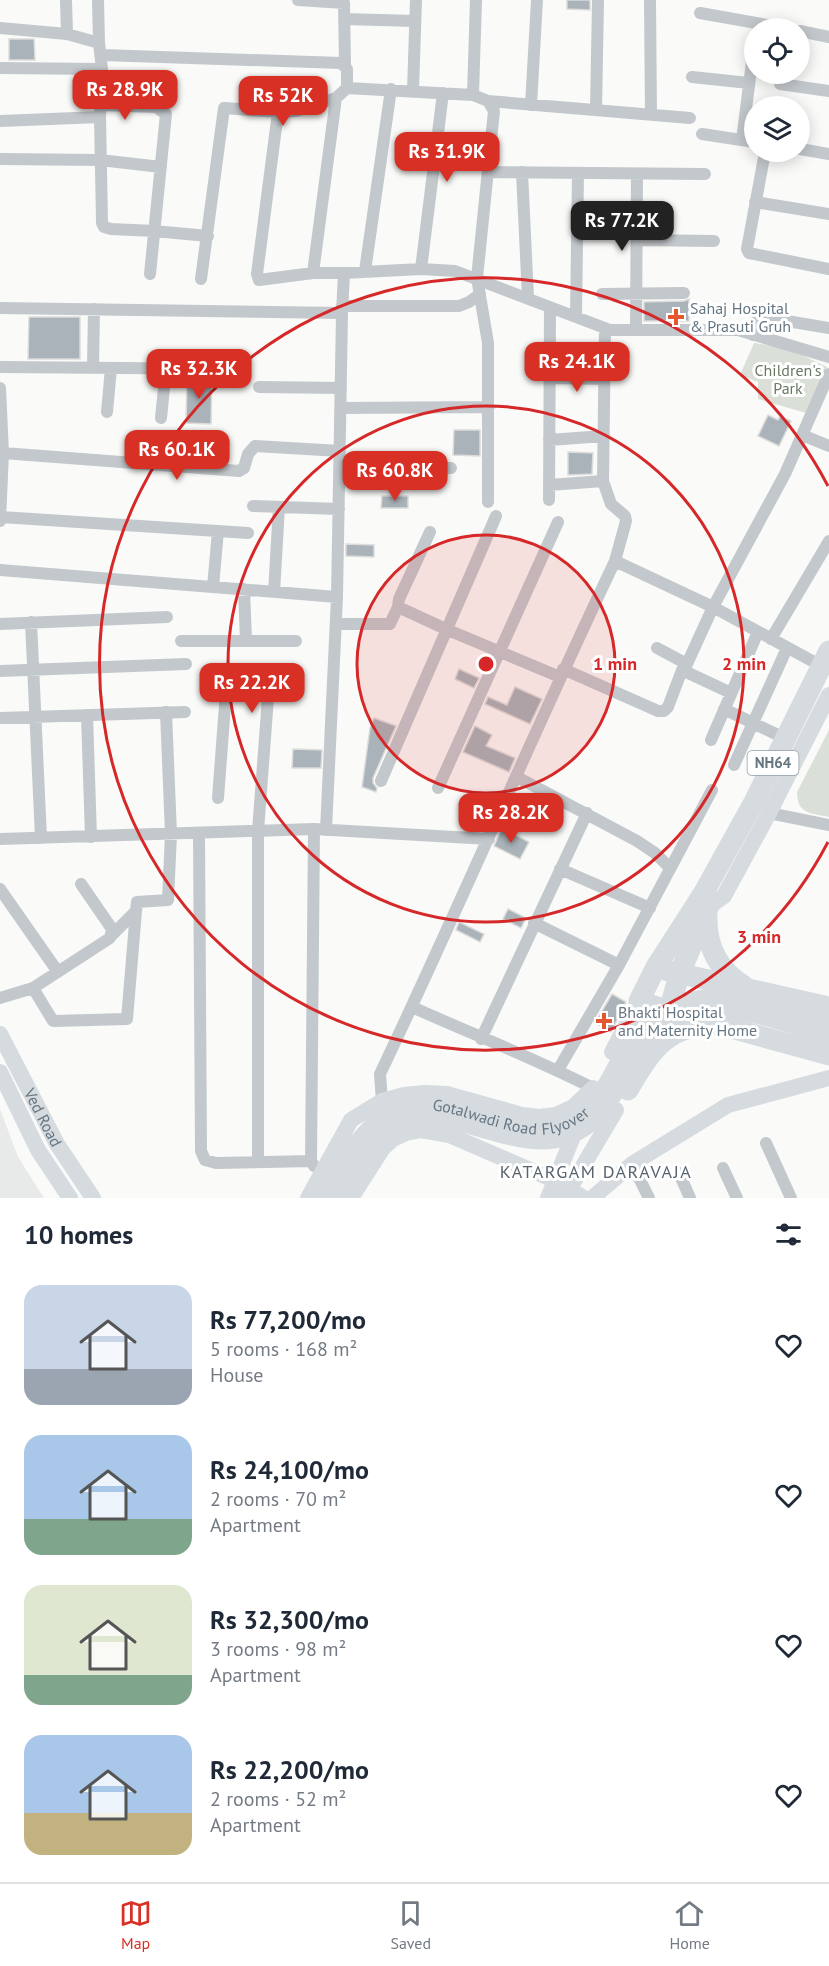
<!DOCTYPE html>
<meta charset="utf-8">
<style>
:root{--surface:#fff;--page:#f6f6f7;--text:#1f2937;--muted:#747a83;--line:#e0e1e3;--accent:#d93025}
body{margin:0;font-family:"PT Sans",sans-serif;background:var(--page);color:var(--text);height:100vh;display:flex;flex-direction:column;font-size:22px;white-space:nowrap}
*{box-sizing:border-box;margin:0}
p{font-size:20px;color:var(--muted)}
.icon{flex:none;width:33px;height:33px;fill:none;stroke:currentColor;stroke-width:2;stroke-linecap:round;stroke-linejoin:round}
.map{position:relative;height:1198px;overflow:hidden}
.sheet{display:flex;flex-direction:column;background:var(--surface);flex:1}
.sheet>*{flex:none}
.buttons{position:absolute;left:744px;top:18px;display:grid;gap:12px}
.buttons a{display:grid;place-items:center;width:66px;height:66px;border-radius:50%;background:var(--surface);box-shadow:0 3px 15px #0003;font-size:30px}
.price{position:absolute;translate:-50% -51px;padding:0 14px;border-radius:12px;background:var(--accent);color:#fff;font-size:20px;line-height:39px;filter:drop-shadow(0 2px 3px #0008)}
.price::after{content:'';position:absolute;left:50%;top:36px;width:18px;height:14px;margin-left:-9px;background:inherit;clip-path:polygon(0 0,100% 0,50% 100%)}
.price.on{background:#222;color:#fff}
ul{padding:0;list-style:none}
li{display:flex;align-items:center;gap:18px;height:150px;padding:0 24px}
li span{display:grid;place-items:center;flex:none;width:168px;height:120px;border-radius:18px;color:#555}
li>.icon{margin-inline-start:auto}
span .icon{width:72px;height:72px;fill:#fffc;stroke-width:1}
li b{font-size:26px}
h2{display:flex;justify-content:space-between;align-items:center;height:72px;padding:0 24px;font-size:26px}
.dock{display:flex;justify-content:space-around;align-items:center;height:84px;border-top:2px solid var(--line);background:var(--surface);font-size:16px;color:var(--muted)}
.dock a{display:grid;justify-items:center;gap:3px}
.dock .on{color:var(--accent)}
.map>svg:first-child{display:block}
.built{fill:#e8e9e9}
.green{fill:#dadfd7}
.building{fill:#aab3b9;stroke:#dcdcda;stroke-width:1.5}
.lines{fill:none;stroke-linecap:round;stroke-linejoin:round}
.street{stroke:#c3c8cc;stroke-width:12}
.secondary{stroke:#d6dbdf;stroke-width:16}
.highway{stroke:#d6dbdf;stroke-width:21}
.ring{fill:none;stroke:#d62828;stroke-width:3}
.poi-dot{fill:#e4572e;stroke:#fff;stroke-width:2}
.labels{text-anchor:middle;stroke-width:6;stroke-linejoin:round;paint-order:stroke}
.shield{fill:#fff;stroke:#939fa8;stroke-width:1.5}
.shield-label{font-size:15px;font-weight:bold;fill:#657683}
.poi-label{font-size:16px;fill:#657683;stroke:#fff;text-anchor:start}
.park-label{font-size:16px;fill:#687a64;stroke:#fff}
.street-label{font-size:16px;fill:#657683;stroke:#fff}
.neighbourhood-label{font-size:18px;letter-spacing:1.5px;fill:#57646e;stroke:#fff}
.centre{fill:#d62828;stroke:#fff;stroke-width:3}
.ring-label{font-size:18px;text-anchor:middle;font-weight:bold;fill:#d62828;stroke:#fff;stroke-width:6;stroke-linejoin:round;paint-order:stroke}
</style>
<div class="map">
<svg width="829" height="1198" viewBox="0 0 829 1198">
<rect width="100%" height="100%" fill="#fafaf8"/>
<!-- built -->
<path class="built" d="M0,1109L18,1157L44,1198H0Z"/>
<!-- green -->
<path class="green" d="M754,343L787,348L827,367L806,413L758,399V382L740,375Z
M829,730V817C811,813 797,814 797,792Z"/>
<!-- building -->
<path class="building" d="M567,0H590V10L567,9Z
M9,39H34L35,60H9Z
M689,299V321H644V302L684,301Z
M29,317H80V359H28Z
M187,377H212L211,424L186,423Z
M768,415L778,420L780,416L791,421L779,446L758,436Z
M454,430H480V456L453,455Z
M568,452L593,453L592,474L568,475Z
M382,496H408V508H381Z
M346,544L374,545V557L346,556Z
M459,669L479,678L474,688L455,679Z
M515,687L542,699L530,724L485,704L488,697L507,705Z
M374,718L396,726L373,778V783L377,788L376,792L362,787L370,728Z
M475,726L492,735L486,746L515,758L509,772L463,752Z
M293,749L322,750L321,768H292Z
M502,828L529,842L520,859L494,846Z
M508,909L526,918L521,928L503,919Z
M459,922L484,934L480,942L456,930Z
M612,994L626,1002L611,1032L595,1023Z"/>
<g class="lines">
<!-- street -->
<path class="street" d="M66,0L67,34
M98,0L99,43L102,69L100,117L102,223L104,227L111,229L154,231L208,236
M298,0L344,3L345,65
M650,0L651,114
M700,13L784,28
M344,19L415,21
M0,28L67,34L99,43
M800,31L829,37
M102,55L341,63L347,69V88
M0,68L102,69
M692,77L749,83
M780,84L829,91
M413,91L416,0
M473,95L476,0
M488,101L690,118
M101,105L156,107L166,114L150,274
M531,105L537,0
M596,110L598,0
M278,112L257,274L259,280L313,273H344L421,269L455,271L610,330H738L829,357
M0,121L100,117
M702,134L754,142
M742,140L753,54
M800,149L829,154
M765,152L747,249L749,253L829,269
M0,159L100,160L161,167
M488,172L705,174
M522,172L528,298
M755,202L829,214
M637,240L714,241
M421,269L443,93
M365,271L391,89
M313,273L336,98L347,88L473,95L488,101L494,111L477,278L488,343V502
M201,279L224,108L278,112L296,111L336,98
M602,294L684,293
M342,306H459L469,302L480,294
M0,308L342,313
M576,317L578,173
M605,328L603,481L611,504L625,516L626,521L615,561
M636,330L637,174
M753,335L757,321L763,317L829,328
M0,367L241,369
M93,367L94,309
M549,378L605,379
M259,387L341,388
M0,388L3,453L0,521
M341,408L489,407
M107,412L111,368
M161,418L166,368
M802,435L829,446
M549,440L604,436
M3,453L239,471L244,468L248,454L255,446L340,451
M339,470L451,468
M549,485L603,481
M549,500L550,307
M253,506L339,509
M1,517L248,533
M430,532L399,599L398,607L448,630L560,677
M0,570L337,597
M213,587L218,531
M244,589L246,641
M274,592L279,507
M31,622L41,838
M0,624L167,617
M336,624H390L398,607
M771,639L829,541
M181,641H296
M657,648L687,664
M563,669L658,711H664L668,707L682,670L687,664L713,607L785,474L829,374
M682,670L731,693
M0,671L186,664
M724,709L778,735
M87,715L91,837
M0,718L185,712
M711,740L758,632
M734,765L787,648
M517,777L637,841L655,853L670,868
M381,781L496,516
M438,788L558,522
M218,798L226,692L229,690L264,691L268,694V698L258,831V1162
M769,813L829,825
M314,829L311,1161L314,1166
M326,830L337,597L342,313L344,273
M199,833L201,1151L205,1160L216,1163L311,1161
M0,839L314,829L489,839
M560,869L650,908
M0,889L58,972
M534,923L619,965
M112,935L136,911L137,902L168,900L171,834L166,712
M33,988L53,1021L127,1019L136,911
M0,998L33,988L110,938L112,929L81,884
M412,1007C472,1034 534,1058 593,1088
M481,1039L587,813
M558,1070L619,965L712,790
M385,1107L382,1101L380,1074C461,904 534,731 615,561L713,607L825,668
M766,1143L791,1198
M632,1164L649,1198
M723,1168L737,1198
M679,1173L690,1198"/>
<!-- secondary -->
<g class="secondary">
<path d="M707,908L724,896L769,813L829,695"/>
<path id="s1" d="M0,1034L57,1144L93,1198"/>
<path d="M612,1052L639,1001"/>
<path d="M0,1072L38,1150L70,1198"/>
<path d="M308,1198L351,1120L382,1101L404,1095L425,1093L447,1094L522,1115L539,1117L556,1115L573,1107L593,1088"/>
<path id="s2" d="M321,1198C350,1152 372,1098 437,1105C456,1107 476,1115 494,1120C516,1126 539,1133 561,1125C607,1110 612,1056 643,1025C650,1018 660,1012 670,1008C682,1002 695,998 709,997C750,996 788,1017 829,1021"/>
<path d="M336,1198C349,1179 360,1154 377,1138C433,1085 506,1160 568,1137C597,1126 609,1105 623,1080C631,1065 638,1049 649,1037C698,986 773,1021 829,1037"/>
<path d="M351,1198L383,1148L393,1139L406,1133L421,1130L449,1135L556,1181L584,1198"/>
<path d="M548,1198L576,1129"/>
<path d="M564,1198L616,1110"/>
<path d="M592,1198L632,1164L728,1105L829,1078"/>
</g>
<!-- highway -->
<path class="highway" d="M829,651L754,802L703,894L656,967L639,1001L669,1011L829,1055
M707,915C706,946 718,970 744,986
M668,971L829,1007
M669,1011L679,975L710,903
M628,1090C648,1056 665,1026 708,1026"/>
</g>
<!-- distance rings -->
<circle cx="486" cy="664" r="129" fill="#d62828" fill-opacity=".12"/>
<g class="ring">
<circle cx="486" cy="664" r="129"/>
<circle cx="486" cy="664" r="258"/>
<path d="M828 842A386 386 0 1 1 828 486"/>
</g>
<!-- markers -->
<g class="poi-dot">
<path d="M673 308h6v6h6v6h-6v6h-6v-6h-6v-6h6z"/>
<path d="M601 1012h6v6h6v6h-6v6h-6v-6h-6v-6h6z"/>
</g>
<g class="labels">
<!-- shield labels -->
<rect class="shield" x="747.5" y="751" width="51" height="24" rx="4.5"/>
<g class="shield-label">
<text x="773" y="768">NH64</text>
</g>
<!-- poi labels -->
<g class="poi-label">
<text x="690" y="314">Sahaj Hospital<tspan x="690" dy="18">&amp; Prasuti Gruh</tspan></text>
<text x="618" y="1018">Bhakti Hospital<tspan x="618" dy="18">and Maternity Home</tspan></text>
</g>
<!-- park labels -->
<g class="park-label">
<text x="788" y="376">Children's<tspan x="788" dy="18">Park</tspan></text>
</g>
<!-- street labels -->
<g class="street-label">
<text dy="6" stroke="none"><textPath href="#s2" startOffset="236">Gotalwadi Road Flyover</textPath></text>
<text dy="6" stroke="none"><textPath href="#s1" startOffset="94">Ved Road</textPath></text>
</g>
<!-- neighbourhood labels -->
<g class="neighbourhood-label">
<text x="596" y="1178">KATARGAM DARAVAJA</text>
</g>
</g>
<circle cx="486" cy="664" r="9" class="centre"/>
<g class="ring-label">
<text x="615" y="670">1 min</text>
<text x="744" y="670">2 min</text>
<text x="759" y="943">3 min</text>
</g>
</svg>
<div class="buttons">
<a><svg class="icon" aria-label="locate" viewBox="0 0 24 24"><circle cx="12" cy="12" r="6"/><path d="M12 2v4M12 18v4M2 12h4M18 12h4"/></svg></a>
<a><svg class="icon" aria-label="layers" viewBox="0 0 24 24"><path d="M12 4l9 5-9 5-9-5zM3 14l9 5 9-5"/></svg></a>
</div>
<b class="price" style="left:125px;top:121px">Rs 28.9K</b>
<b class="price" style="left:283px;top:127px">Rs 52K</b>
<b class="price" style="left:447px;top:183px">Rs 31.9K</b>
<b class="price on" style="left:622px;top:252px">Rs 77.2K</b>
<b class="price" style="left:577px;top:393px">Rs 24.1K</b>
<b class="price" style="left:199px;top:400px">Rs 32.3K</b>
<b class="price" style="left:177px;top:481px">Rs 60.1K</b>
<b class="price" style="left:395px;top:502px">Rs 60.8K</b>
<b class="price" style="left:252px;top:714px">Rs 22.2K</b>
<b class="price" style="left:511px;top:844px">Rs 28.2K</b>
</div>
<section class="sheet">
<h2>10 homes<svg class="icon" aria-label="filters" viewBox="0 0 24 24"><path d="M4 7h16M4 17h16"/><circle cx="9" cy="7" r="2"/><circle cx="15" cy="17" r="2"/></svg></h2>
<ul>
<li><span style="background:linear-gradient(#c9d6e8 70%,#9aa5b1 0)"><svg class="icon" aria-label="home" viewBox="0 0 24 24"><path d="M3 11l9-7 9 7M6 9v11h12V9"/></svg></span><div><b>Rs 77,200/mo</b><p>5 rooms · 168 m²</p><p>House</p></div><svg class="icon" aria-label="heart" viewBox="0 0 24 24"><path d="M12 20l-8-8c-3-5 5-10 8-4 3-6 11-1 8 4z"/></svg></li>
<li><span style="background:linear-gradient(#a9c7e8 70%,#7fa58c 0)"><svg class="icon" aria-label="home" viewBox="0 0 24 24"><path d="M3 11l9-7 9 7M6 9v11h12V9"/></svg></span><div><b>Rs 24,100/mo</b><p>2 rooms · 70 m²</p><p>Apartment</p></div><svg class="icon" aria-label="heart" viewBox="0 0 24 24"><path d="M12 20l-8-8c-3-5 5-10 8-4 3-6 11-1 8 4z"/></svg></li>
<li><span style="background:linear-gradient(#dfe7d0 75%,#7fa58c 0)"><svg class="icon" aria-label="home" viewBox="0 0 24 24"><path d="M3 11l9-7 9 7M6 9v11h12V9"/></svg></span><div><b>Rs 32,300/mo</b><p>3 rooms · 98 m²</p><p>Apartment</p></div><svg class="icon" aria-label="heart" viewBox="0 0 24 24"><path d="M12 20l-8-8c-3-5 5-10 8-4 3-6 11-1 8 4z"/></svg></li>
<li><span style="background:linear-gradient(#a9c7e8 65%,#c2b280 0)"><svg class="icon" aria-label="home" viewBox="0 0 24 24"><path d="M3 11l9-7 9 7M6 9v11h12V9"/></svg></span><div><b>Rs 22,200/mo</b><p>2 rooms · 52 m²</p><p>Apartment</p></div><svg class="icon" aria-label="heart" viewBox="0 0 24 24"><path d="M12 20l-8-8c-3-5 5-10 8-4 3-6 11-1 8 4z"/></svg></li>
</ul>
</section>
<nav class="dock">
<a class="on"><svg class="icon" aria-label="map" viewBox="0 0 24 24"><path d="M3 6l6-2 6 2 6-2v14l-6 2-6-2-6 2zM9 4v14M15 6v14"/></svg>Map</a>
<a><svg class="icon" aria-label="saved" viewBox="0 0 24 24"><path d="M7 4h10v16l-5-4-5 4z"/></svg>Saved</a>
<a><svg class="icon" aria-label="home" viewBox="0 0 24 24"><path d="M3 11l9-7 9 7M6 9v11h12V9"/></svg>Home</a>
</nav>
